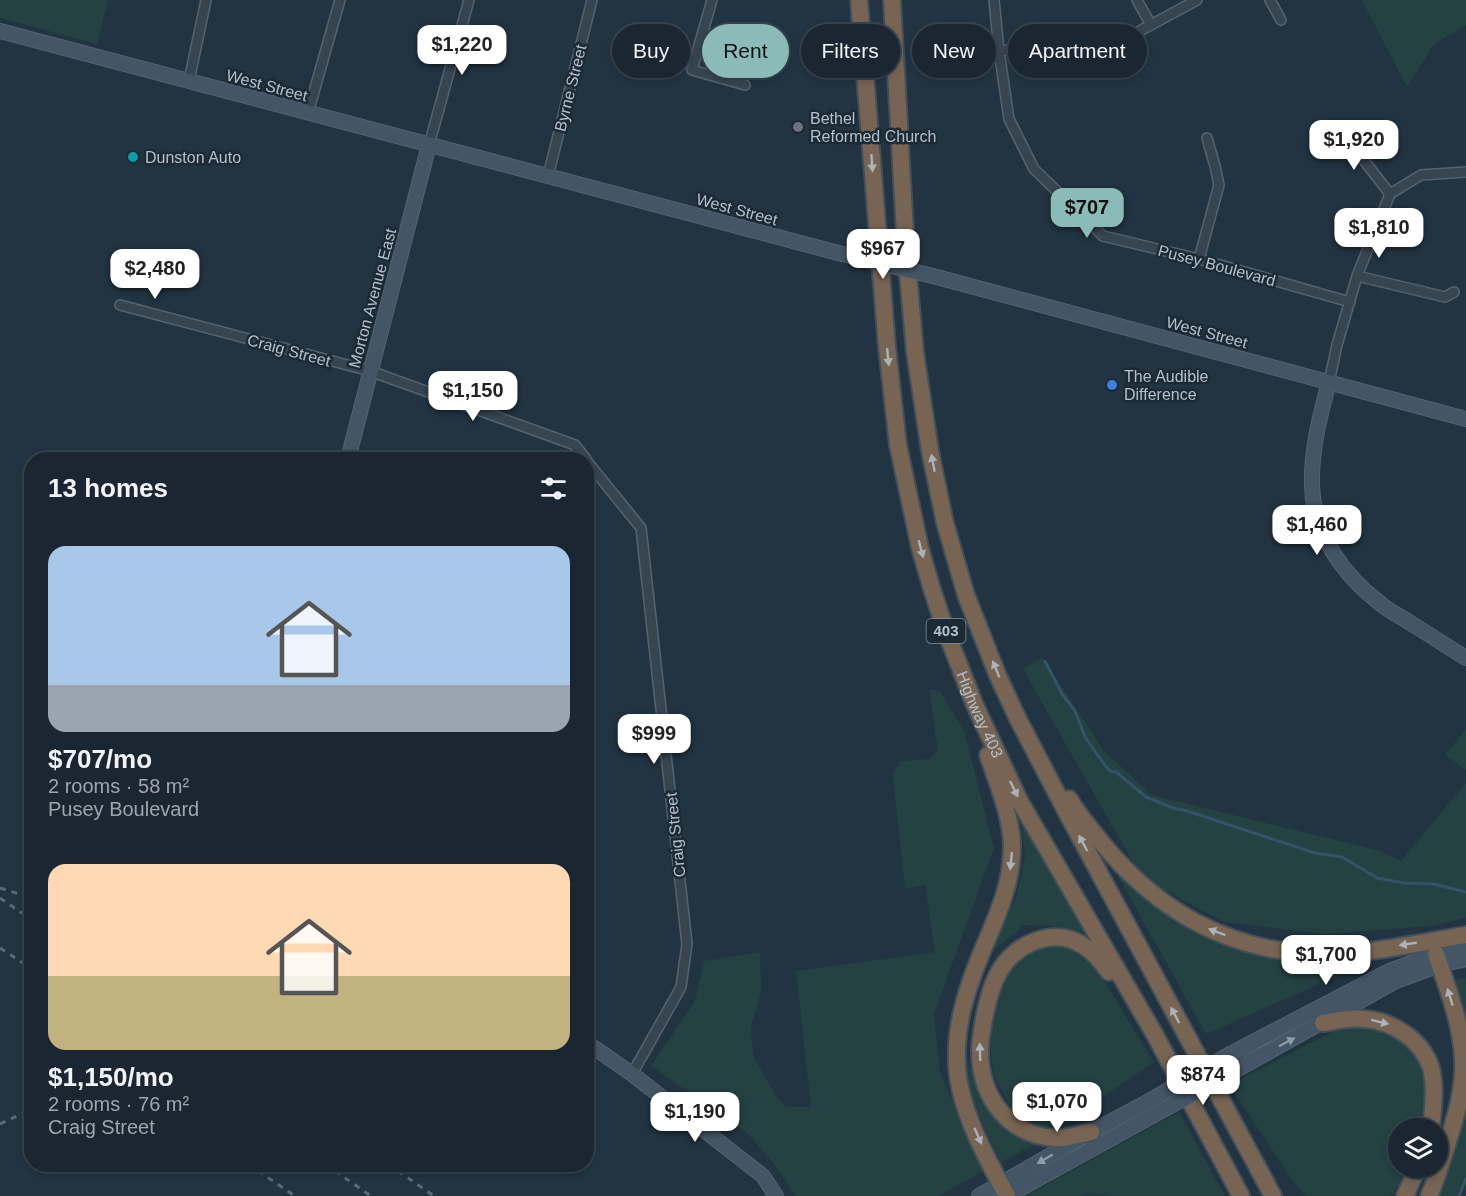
<!DOCTYPE html>
<meta charset="utf-8">
<style>
:root{--surface:#1a2732;--page:#232f3a;--text:#f1f3f6;--muted:#9fa5ac;--line:#38444d;--accent:#8bbbb9}
body{margin:0;font-family:Arial,sans-serif;background:var(--page);color:var(--text);height:100vh;display:flex;flex-direction:column;font-size:22px;white-space:nowrap}
*{box-sizing:border-box;margin:0}
p{font-size:20px;color:var(--muted)}
.icon{flex:none;width:33px;height:33px;fill:none;stroke:currentColor;stroke-width:2;stroke-linecap:round;stroke-linejoin:round}
.map{position:relative;flex:1;overflow:hidden}
.details{position:absolute;left:24px;top:452px;width:570px;height:720px;display:flex;flex-direction:column;background:var(--surface);border-radius:24px;box-shadow:0 3px 9px #0003,0 0 0 2px var(--line)}
.details>*{flex:none}
.banner{position:absolute;left:612px;top:24px;width:570px;height:54px;display:flex;gap:12px}
.fabs{position:absolute;left:1388px;top:1118px;display:grid;gap:12px}
.fabs a{display:grid;place-items:center;width:60px;height:60px;border-radius:50%;background:var(--surface);box-shadow:0 3px 9px #0003,0 0 0 2px var(--line);font-size:30px}
.price{position:absolute;translate:-50% -51px;padding:0 14px;border-radius:12px;background:#fff;color:#222;font-size:20px;line-height:39px;filter:drop-shadow(0 2px 3px #0008)}
.price::after{content:'';position:absolute;left:50%;top:36px;width:18px;height:14px;margin-left:-9px;background:inherit;clip-path:polygon(0 0,100% 0,50% 100%)}
.price.current{background:var(--accent);color:#111}
ul{padding:0;list-style:none}
li{display:grid;align-content:center;gap:12px;height:318px;padding:0 24px}
li span{display:grid;place-items:center;height:186px;border-radius:18px;color:#555}
li>.icon{margin-inline-start:auto}
span .icon{width:108px;height:108px;fill:#fffc;stroke-width:1}
li b{font-size:26px}
h2{display:flex;justify-content:space-between;align-items:center;height:72px;padding:0 24px;font-size:26px}
.tag{padding:0 21px;border-radius:27px;background:var(--surface);box-shadow:0 3px 9px #0003,0 0 0 2px var(--line);font-size:21px;line-height:54px}
.tag.current{background:var(--accent);color:#111}
.map>svg:first-child{display:block}
.green{fill:#244242}
.lines{fill:none;stroke-linecap:round;stroke-linejoin:round}
.stream{stroke:#34536a;stroke-width:3}
.street-casing{stroke:#55636f;stroke-width:12}
.secondary-casing{stroke:#55636f;stroke-width:16}
.highway-casing{stroke:#42505c;stroke-width:20}
.street{stroke:#374551;stroke-width:9}
.secondary{stroke:#445565;stroke-width:14}
.highway{stroke:#786453;stroke-width:16}
.rail{stroke:#586a79;stroke-width:3;stroke-dasharray:6 6;stroke-linecap:butt}
.secondary-bridge-casing{stroke:#55636f;stroke-width:16;stroke-linecap:butt}
.secondary-bridge{stroke:#445565;stroke-width:14}
.oneway{fill:#aab2ba}
.oneway2{fill:#8c9ba8}
.worship-dot{fill:#6b7280;stroke:#1c2a36;stroke-width:2}
.culture-dot{fill:#0f9aa8;stroke:#1c2a36;stroke-width:2}
.shop-dot{fill:#3f7fe0;stroke:#1c2a36;stroke-width:2}
.labels{text-anchor:middle;stroke-width:5;stroke-linejoin:round;paint-order:stroke}
.shield{fill:#1c2a36;stroke:#86939f;stroke-width:1.5}
.shield-label{font-size:15px;font-weight:bold;fill:#b3c0cc}
.street-label{font-size:16px;fill:#b3c0cc;stroke:#1c2a36}
.poi-label{font-size:16px;fill:#b3c0cc;stroke:#1c2a36;text-anchor:start}
</style>
<div class="map">
<svg width="1466" height="1196" viewBox="0 0 1466 1196">
<rect width="100%" height="100%" fill="#223442"/>
<!-- green -->
<path class="green" d="M0,0H108L97,44L0,18Z
M1362,0H1466V25L1434,44L1407,87Z
M1042,657L1104,751L1152,795L1380,851L1401,861L1466,783V918L1432,926L1326,934L1224,922L1142,878L1023,669Z
M929,690H939L964,731L994,848L934,1014L940,1072L983,1171L939,1196H796L773,1162L747,1133L651,1066L695,1001L704,961L760,952L761,992L751,1026L753,1056L776,1096L786,1107H811L796,971L935,952L925,885L905,889L893,775L900,761L930,759L938,750Z
M1466,729V770L1445,755Z
M1019,803L1087,933L1052,926L1025,925L988,954L1016,898L1025,857Z
M1112,865L1261,950L1319,963L1387,954L1206,1034Z
M1040,944L1069,947L1098,971L1154,1062L1076,1115L1058,1118L1052,1126L1043,1127L1012,1110L993,1073L989,1036L998,988L1017,957Z
M1466,978V1063L1451,987L1454,980Z
M1364,1024L1400,1037L1418,1058L1427,1094L1419,1128H1398V1167H1409L1408,1172L1391,1196H1305L1293,1181L1229,1085L1340,1028Z
M966,1053L974,1080L989,1110L1012,1131L1038,1143L1001,1162L970,1097Z
M1466,1099V1177L1458,1196H1438L1455,1152Z
M1179,1112L1225,1196H1110L1094,1194L1080,1196H1026Z"/>
<g class="lines">
<!-- stream -->
<path class="stream" d="M1045,661L1062,694L1075,711L1085,737L1101,760L1110,771L1116,772L1146,797L1173,808L1187,811L1315,853L1342,857L1377,878L1404,883L1434,884L1466,892
M1459,1196L1466,1179"/>
<defs>
<path id="street" d="M712,0L692,70L745,85
M994,0L999,51L1009,119L1034,169L1103,236L1199,259L1350,302
M1137,0L1151,25
M1270,0L1281,20
M999,51L1125,39L1197,0
M189,81L206,0
M308,113L340,0
M1341,131L1390,194
M429,145L469,0
M548,176L592,0
M1199,259L1219,185L1215,166L1207,138
M1357,276L1445,297L1454,292
M120,305L370,371L575,445L586,459
M1329,382L1337,345L1357,276L1390,194L1421,175L1466,172
M586,460L641,528L687,944L681,987L632,1074"/>
<path id="secondary" d="M0,31L842,254
M933,276L1466,419
M1329,382C1320,416 1311,450 1312,485C1313,534 1344,576 1381,604C1390,612 1402,617 1412,624C1430,635 1448,647 1466,658
M348,459L429,145
M586,1042L632,1074L763,1176L776,1196
M1232,1053L1389,971L1436,954L1466,946
M1236,1070L1396,981L1440,965L1466,959
M979,1196L1091,1132L1151,1100
M1007,1196L1154,1115"/>
<g id="highway">
<path id="s1" d="M859,0L887,347L898,445L920,548L931,586L945,629L974,703L1019,800L1155,1035L1241,1196"/>
<path d="M892,0L906,251L915,352L930,451L945,523L966,595L998,676L1017,717L1067,813L1273,1196"/>
<path d="M988,755C997,781 1012,819 1012,847C1012,888 994,922 979,959C965,994 955,1028 957,1065C959,1109 986,1157 1007,1196"/>
<path d="M1069,799C1078,815 1091,829 1102,843C1158,911 1227,951 1317,954C1367,955 1417,943 1466,935"/>
<path d="M1323,1023C1336,1021 1350,1017 1364,1019C1393,1021 1422,1040 1431,1068C1436,1087 1433,1109 1431,1128"/>
<path d="M1091,1132C1079,1134 1067,1139 1055,1138C1008,1135 980,1097 980,1051C980,1040 982,1030 984,1019C987,1003 991,986 999,972C1016,943 1054,926 1084,946C1095,953 1102,962 1109,972"/>
<path d="M1405,1196L1418,1167"/>
<path d="M1429,1196C1436,1180 1441,1164 1446,1148C1455,1119 1465,1088 1463,1057C1461,1022 1447,987 1436,954"/>
</g>
</defs>
<!-- street casing -->
<use href="#street" class="street-casing"/>
<!-- secondary casing -->
<use href="#secondary" class="secondary-casing"/>
<!-- highway casing -->
<use href="#highway" class="highway-casing"/>
<!-- street -->
<use href="#street" class="street"/>
<!-- secondary -->
<use href="#secondary" class="secondary"/>
<!-- highway -->
<use href="#highway" class="highway"/>
<!-- rail -->
<path class="rail" d="M0,888L32,898
M0,898L32,920
M0,948L32,969
M0,1124L32,1109
M248,1164L295,1196
M325,1164L371,1196
M388,1164L434,1196"/>
<defs>
<path id="secondary-bridge" d="M842,254L933,276
M1151,1100L1232,1053
M1154,1115L1236,1070"/>
</defs>
<!-- secondary-bridge casing -->
<use href="#secondary-bridge" class="secondary-bridge-casing"/>
<!-- secondary-bridge -->
<use href="#secondary-bridge" class="secondary-bridge"/>
</g>
<!-- one-way arrows -->
<defs><path id="oneway-solid" d="M-6-.8H1V-3.2L6.5 0L1 3.2V.8H-6Z" transform="scale(1.5)"/></defs>
<g class="oneway">
<use href="#oneway-solid" transform="translate(872 163) rotate(86)"/>
<use href="#oneway-solid" transform="translate(888 357) rotate(84)"/>
<use href="#oneway-solid" transform="translate(933 463) rotate(-101)"/>
<use href="#oneway-solid" transform="translate(921 549) rotate(75)"/>
<use href="#oneway-solid" transform="translate(996 669) rotate(-112)"/>
<use href="#oneway-solid" transform="translate(1014 789) rotate(64)"/>
<use href="#oneway-solid" transform="translate(1083 843) rotate(-118)"/>
<use href="#oneway-solid" transform="translate(1011 861) rotate(96)"/>
<use href="#oneway-solid" transform="translate(1217 932) rotate(-159)"/>
<use href="#oneway-solid" transform="translate(1408 944) rotate(171)"/>
<use href="#oneway-solid" transform="translate(1450 997) rotate(-107)"/>
<use href="#oneway-solid" transform="translate(1175 1015) rotate(-118)"/>
<use href="#oneway-solid" transform="translate(1380 1022) rotate(14)"/>
<use href="#oneway-solid" transform="translate(980 1052) rotate(-92)"/>
<use href="#oneway-solid" transform="translate(978 1136) rotate(66)"/>
</g>
<g class="oneway2">
<use href="#oneway-solid" transform="translate(1287 1042) rotate(-28)"/>
<use href="#oneway-solid" transform="translate(1045 1159) rotate(150)"/>
</g>
<!-- markers -->
<circle class="worship-dot" cx="798" cy="127" r="6"/>
<circle class="culture-dot" cx="133" cy="157" r="6"/>
<circle class="shop-dot" cx="1112" cy="385" r="6"/>
<g class="labels">
<!-- shield labels -->
<rect class="shield" x="926.5" y="619" width="39" height="24" rx="4.5"/>
<g class="shield-label">
<text x="946" y="636">403</text>
</g>
<!-- street labels -->
<g class="street-label">
<text transform="translate(267 85) rotate(15)" y="6">West Street</text>
<text transform="translate(570 88) rotate(-76)" y="6">Byrne Street</text>
<text transform="translate(737 209) rotate(15)" y="6">West Street</text>
<text transform="translate(1217 265) rotate(15)" y="6">Pusey Boulevard</text>
<text transform="translate(372 298) rotate(-75)" y="6">Morton Avenue East</text>
<text transform="translate(1207 332) rotate(15)" y="6">West Street</text>
<text transform="translate(289 350) rotate(15)" y="6">Craig Street</text>
<text dy="6" stroke="none"><textPath href="#s1" startOffset="729">Highway 403</textPath></text>
<text transform="translate(675 835) rotate(-96)" y="6">Craig Street</text>
</g>
<!-- poi labels -->
<g class="poi-label">
<text x="810" y="124">Bethel<tspan x="810" dy="18">Reformed Church</tspan></text>
<text x="145" y="163">Dunston Auto</text>
<text x="1124" y="382">The Audible<tspan x="1124" dy="18">Difference</tspan></text>
</g>
</g>
</svg>
<div class="fabs">
<a><svg class="icon" aria-label="layers" viewBox="0 0 24 24"><path d="M12 4l9 5-9 5-9-5zM3 14l9 5 9-5"/></svg></a>
</div>
<b class="price" style="left:462px;top:76px">$1,220</b>
<b class="price" style="left:1354px;top:171px">$1,920</b>
<b class="price current" style="left:1087px;top:239px">$707</b>
<b class="price" style="left:1379px;top:259px">$1,810</b>
<b class="price" style="left:883px;top:280px">$967</b>
<b class="price" style="left:155px;top:300px">$2,480</b>
<b class="price" style="left:473px;top:422px">$1,150</b>
<b class="price" style="left:1317px;top:556px">$1,460</b>
<b class="price" style="left:654px;top:765px">$999</b>
<b class="price" style="left:1326px;top:986px">$1,700</b>
<b class="price" style="left:1203px;top:1106px">$874</b>
<b class="price" style="left:1057px;top:1133px">$1,070</b>
<b class="price" style="left:695px;top:1143px">$1,190</b>
<div class="banner">
<a class="tag">Buy</a>
<a class="tag current">Rent</a>
<a class="tag">Filters</a>
<a class="tag">New</a>
<a class="tag">Apartment</a>
</div>
<section class="details">
<h2>13 homes<svg class="icon" aria-label="filters" viewBox="0 0 24 24"><path d="M4 7h16M4 17h16"/><circle cx="9" cy="7" r="2"/><circle cx="15" cy="17" r="2"/></svg></h2>
<ul>
<li><span style="background:linear-gradient(#a9c7e8 75%,#9aa5b1 0)"><svg class="icon" aria-label="home" viewBox="0 0 24 24"><path d="M3 11l9-7 9 7M6 9v11h12V9"/></svg></span><div><b>$707/mo</b><p>2 rooms · 58 m²</p><p>Pusey Boulevard</p></div></li>
<li><span style="background:linear-gradient(#ffd9b3 60%,#c2b280 0)"><svg class="icon" aria-label="home" viewBox="0 0 24 24"><path d="M3 11l9-7 9 7M6 9v11h12V9"/></svg></span><div><b>$1,150/mo</b><p>2 rooms · 76 m²</p><p>Craig Street</p></div></li>
</ul>
</section>
</div>
